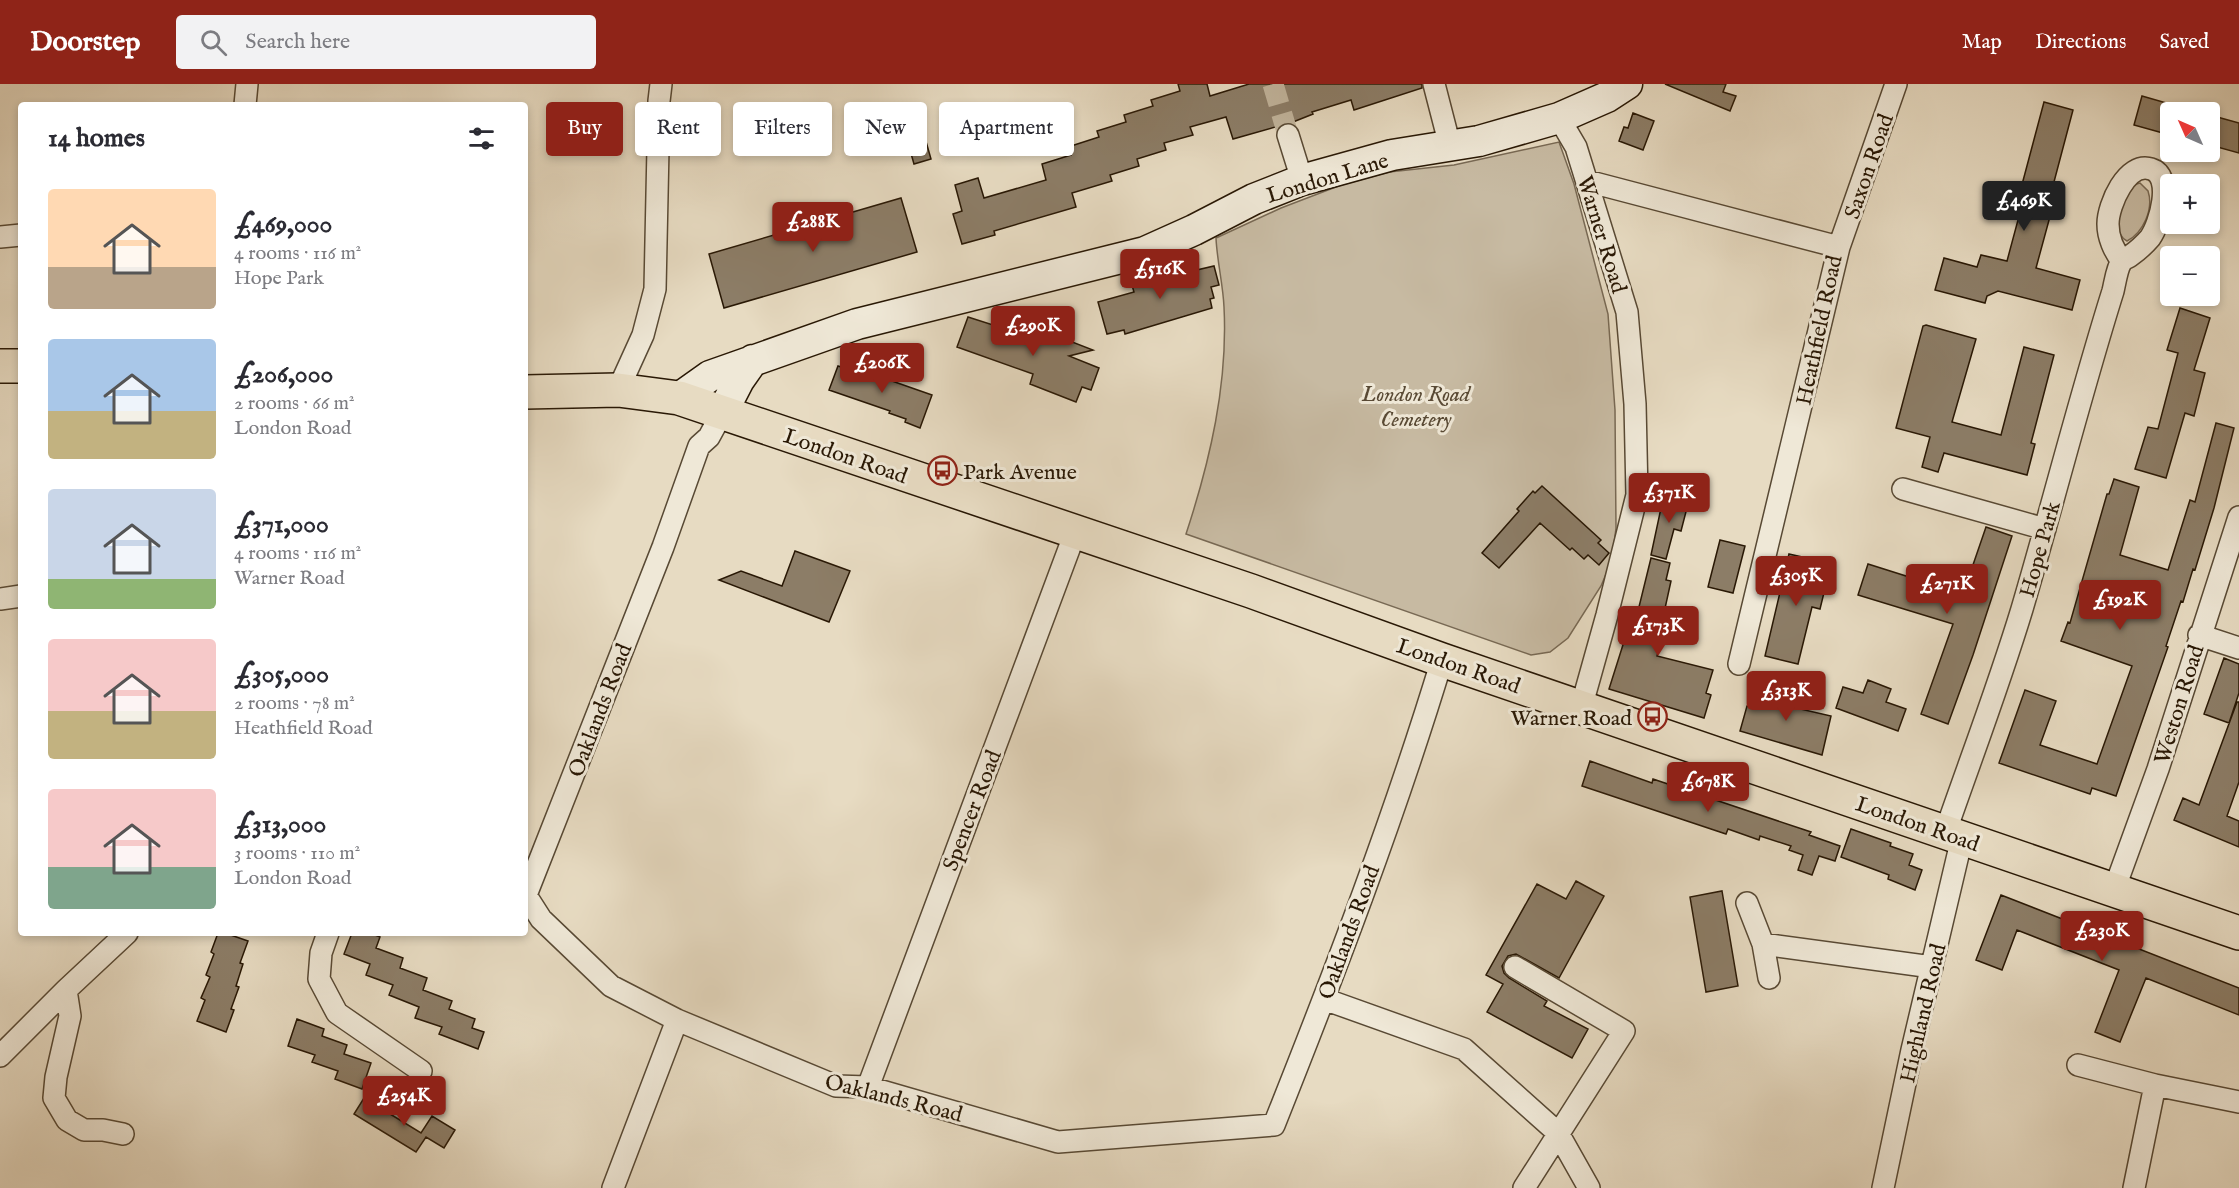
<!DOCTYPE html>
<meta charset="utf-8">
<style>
:root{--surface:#fff;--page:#f2f2f3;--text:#2b2b33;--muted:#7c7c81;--accent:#8f2418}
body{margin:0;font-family:"IM FELL English",serif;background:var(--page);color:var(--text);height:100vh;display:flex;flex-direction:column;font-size:22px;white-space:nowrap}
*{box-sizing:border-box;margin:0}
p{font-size:20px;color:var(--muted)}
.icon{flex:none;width:33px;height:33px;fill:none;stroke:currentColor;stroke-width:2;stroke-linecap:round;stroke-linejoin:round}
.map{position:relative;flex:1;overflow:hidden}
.sheet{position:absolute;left:18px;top:18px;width:510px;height:834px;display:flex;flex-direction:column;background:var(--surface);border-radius:6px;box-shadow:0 3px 9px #0003}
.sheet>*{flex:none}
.banner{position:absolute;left:546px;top:18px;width:570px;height:54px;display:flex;gap:12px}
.needle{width:39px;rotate:315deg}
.controls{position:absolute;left:2160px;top:18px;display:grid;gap:12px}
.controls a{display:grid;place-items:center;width:60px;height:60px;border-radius:6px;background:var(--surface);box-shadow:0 3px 9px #0003;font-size:30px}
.price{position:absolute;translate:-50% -51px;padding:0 14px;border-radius:6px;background:var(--accent);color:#fff;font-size:20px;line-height:39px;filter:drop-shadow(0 2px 3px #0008)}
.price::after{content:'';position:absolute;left:50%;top:36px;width:18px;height:14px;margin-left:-9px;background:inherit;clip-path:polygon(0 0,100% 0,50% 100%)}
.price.on{background:#222;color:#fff}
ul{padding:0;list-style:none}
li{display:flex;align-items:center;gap:18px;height:150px;padding:0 30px}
li span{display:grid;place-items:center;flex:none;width:168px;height:120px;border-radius:6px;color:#555}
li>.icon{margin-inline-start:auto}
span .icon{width:72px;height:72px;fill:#fffc;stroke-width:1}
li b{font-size:26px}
h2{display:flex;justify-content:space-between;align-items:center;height:72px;padding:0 30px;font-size:26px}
.chip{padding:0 21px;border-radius:6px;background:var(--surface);box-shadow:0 3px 9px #0003;font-size:21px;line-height:54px}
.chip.on{background:var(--accent);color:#fff}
header{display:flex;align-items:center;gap:36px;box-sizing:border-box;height:84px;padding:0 30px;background:var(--accent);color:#fff}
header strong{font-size:28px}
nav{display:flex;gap:33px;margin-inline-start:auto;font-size:21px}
.search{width:420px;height:54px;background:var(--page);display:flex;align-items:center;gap:15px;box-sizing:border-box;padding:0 21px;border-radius:6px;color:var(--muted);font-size:22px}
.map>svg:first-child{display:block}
.green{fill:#c7baa2;stroke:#786954;stroke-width:1.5}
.building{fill:#8c7d67;stroke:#291805;stroke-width:1.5}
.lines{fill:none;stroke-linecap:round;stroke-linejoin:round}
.street-tunnel{stroke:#c1b49c;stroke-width:21;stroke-dasharray:21 10;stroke-linecap:butt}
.street-casing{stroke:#584934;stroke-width:24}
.secondary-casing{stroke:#291805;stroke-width:33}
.primary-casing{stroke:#291805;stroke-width:36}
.street{stroke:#efe8d7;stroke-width:21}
.secondary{stroke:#efe8d7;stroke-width:30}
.primary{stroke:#e7dbc2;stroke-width:33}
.labels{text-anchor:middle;stroke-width:6;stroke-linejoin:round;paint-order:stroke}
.street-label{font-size:22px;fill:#291805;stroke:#efe8d7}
.park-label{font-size:22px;font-style:italic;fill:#584934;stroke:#efe8d7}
.poi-label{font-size:22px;fill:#291805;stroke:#efe8d7;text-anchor:start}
</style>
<header>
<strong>Doorstep</strong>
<div class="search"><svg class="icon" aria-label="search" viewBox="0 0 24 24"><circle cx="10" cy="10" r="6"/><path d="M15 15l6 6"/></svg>Search here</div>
<nav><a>Map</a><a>Directions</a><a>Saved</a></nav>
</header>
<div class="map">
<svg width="2239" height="1104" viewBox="0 0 2239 1104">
<rect width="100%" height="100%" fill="#e7dbc2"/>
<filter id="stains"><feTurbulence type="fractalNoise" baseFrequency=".00333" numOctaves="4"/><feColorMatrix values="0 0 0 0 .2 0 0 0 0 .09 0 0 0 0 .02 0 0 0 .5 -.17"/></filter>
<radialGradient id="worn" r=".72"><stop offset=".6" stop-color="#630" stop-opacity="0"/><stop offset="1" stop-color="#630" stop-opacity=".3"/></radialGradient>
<!-- green -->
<path class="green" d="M1559,58L1574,100L1608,230L1615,326L1616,444L1612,476L1601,502L1568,554L1550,568L1531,571L1186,450C1210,377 1228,300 1224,223C1223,200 1217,177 1216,154L1281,124L1341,101L1389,88L1454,81Z
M2140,99L2148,107C2154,125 2143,149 2127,157C2108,147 2125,114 2133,101Z"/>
<!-- building -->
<path class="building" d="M1178,0H1207L1210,12L1249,0H1422V4L1354,26L1351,16L1312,28L1313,30L1293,38L1233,55L1226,33L1190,43L1193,51L1164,59L1166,66L1137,75L1139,82L1110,91L1112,97L1072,109L1076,123L994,147L995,151L962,160L953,130L962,127L955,101L978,94L984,114L1046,96L1042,80L1071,71L1068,63L1099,53L1097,47L1126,38L1124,31L1153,22L1151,16L1180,7Z
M1665,0H1726L1723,8L1736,12L1730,27Z
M2142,12L2170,20V51L2134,41Z
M2044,18L2073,26L2050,113L2055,114L2036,184L2080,196L2072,226L1998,207L1987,212L1985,219L1935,206L1944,174L1977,183L1981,171L2007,177L2025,110L2020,108Z
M915,19L931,75L914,80L898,24Z
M1633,29L1654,37L1643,66L1619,57L1624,43L1628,44Z
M2210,31L2239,39V69L2210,61Z
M901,114L917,168L724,224L709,170Z
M1214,182L1219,201L1211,203L1214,214L1210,215L1212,224L1125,250L1124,246L1107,250L1098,218L1134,208L1131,198L1170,187L1171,192Z
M2180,224L2210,234L2194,286L2205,289L2194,332L2185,329L2166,394L2135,385L2148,343L2158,345L2178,269L2167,266Z
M968,233L1046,258L1049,249L1093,266L1069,272L1099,284L1091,306L1082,303L1076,318L1030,300L1033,290L957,263Z
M1926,241L1976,255L1952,338L2001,351L2024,263L2054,271L2031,359L2035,360L2027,391L1944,369L1938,388L1922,383L1930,353L1896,344L1923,242Z
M838,282L851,286L852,283L932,311L920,344L905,338L906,335L889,329L890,327L829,306Z
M2216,339L2234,344L2214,424L2195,486L2193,485L2183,518L2181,517L2166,562L2168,563L2116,712L2092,704L2090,710L1999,679L2025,606L2056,617L2040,661L2097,680L2132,582L2061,557L2068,538L2070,539L2107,410H2109L2114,395L2139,403L2120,471L2168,486L2190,416L2195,418Z
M1542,402L1601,456L1598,459L1609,469L1599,481L1588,471L1584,475L1572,464L1570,466L1540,439L1499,484L1482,469L1519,427L1517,425L1533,407L1535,409Z
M1664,410L1689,416L1681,447L1674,445L1666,475L1651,471Z
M1986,443L2012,452L1973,571L1948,640L1921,630L1953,540L1858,511L1868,480L1963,510Z
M1720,456L1745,462L1733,509L1708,503Z
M795,467L850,487L829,538L719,496L741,487L782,502Z
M1789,470L1816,476L1815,481L1830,484L1820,525L1812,523L1798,580L1765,572Z
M1651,474L1670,479L1666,496L1671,497L1664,529L1659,527L1649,557L1660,561L1657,572L1713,586L1706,609L1711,611L1704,634L1609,605L1634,526L1638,527Z
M2224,574L2239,580V609L2229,639L2204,630Z
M1868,596L1891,605L1886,618L1906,625L1898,647L1836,624L1843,603L1863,609Z
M1758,602L1799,614L1796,624L1831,632L1822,671L1740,647L1747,622L1752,623Z
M2237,618H2239V698L2227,732L2239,737V763L2174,736L2183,714L2199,721Z
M1590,677L1652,699L1653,695L1811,748L1809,751L1840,762L1835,777L1819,772L1812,791L1798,786L1803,771L1789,766L1791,762L1760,752L1759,756L1728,745L1726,750L1582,702Z
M1851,745L1891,759L1890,762L1913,770L1909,781L1922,786L1915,806L1888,795L1889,791L1841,773Z
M1576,797L1604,812L1559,894L1516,870L1508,872L1502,882L1504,889L1509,894L1547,917L1544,922L1588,945L1572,974L1487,928L1503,900L1486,891L1537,800L1566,815Z
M1722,807L1738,902L1706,908L1690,813Z
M2001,811L2239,904V931L2146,894L2120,958L2095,948L2119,886L2017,846L2002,886L1976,876Z
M218,849H225L248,857L240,879L243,880L236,902L239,903L231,925L234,926L226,948L197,937L205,916L201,914L210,893L206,891L214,870L211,868Z
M352,849H370L380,853L376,864L403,874L400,884L427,894L423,906L452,917L449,925L475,935L472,944L484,948L478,965L439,950L442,943L415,934L419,923L389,911L393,901L366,891L370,880L344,870Z
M297,935L324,945L322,952L347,961L344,970L371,979L362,1005L335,995L338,987L312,978L315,971L288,962Z
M364,1014L421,1049L432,1032L455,1046L444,1064L426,1053L416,1068L354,1030Z"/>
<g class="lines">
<!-- street-tunnel -->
<path class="street-tunnel" d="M1273,0L1288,51"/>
<defs>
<path id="street" d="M1434,0L1450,62
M245,21L247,0
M1559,34L1576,63L1627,228L1635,320L1637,411L1607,531L1581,624
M1288,51L1302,96
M1587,97L1839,163L1739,580
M0,153L21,151
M1839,163L1896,0
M618,306L643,251L655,205L659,17L661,0
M1903,405L2045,445
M0,515L21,512
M2199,551L2239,564
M1945,749C1971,674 1999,601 2022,525C2053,420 2080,312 2113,207C2115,199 2117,183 2122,177C2124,175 2127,174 2130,172C2137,167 2144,161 2150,154C2160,140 2174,92 2151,85C2127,77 2108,121 2108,140C2108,153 2114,167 2122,177
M2114,806L2158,685L2239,433
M525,810L541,835L611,902L677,936L836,1002L868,1003L1058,1058L1274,1041C1335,888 1394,734 1442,576
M526,811L663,463L699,362L709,353L722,329
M1747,819L1763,860L1769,894
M328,849L321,869L319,895L337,929L421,987
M1763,860L1932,883
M1515,883L1624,947L1524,1104
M66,906L70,932L56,993L54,1014L67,1036L84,1046H103L123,1050
M1324,915L1464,965L1558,1049L1589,1104
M0,972L66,906L127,849
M2078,981L2155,1001L2239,1018
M868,1003L1075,449
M613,1104L677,936
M1883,1104L1912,966L1962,754
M2134,1104L2155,1001"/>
<path id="secondary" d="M679,314L710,292L857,240L1145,168L1194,146L1254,115L1302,96L1392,71L1479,57L1559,34L1607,13L1627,0
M722,329L739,296L753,276"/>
<path id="primary" d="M0,282H21
M525,308L618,306L679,314L1251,507L1442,576L2239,849"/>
</defs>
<!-- street casing -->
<use href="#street" class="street-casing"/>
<!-- secondary casing -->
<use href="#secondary" class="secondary-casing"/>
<!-- primary casing -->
<use href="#primary" class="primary-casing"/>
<!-- street -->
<use href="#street" class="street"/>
<!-- secondary -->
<use href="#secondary" class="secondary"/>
<!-- primary -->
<use href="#primary" class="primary"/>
</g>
<!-- icons -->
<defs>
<symbol id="bus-ring" viewBox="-11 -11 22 22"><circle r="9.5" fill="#efe8d7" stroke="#8f2418" stroke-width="1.5"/><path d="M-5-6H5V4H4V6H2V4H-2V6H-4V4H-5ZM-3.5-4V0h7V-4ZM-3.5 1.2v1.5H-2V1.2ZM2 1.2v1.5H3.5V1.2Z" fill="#8f2418"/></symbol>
</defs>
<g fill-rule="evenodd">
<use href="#bus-ring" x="926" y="370" width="33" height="33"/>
<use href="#bus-ring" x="1636" y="616" width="33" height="33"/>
</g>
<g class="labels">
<!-- street labels -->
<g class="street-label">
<text transform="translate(1868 82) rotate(-71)" y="8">Saxon Road</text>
<text transform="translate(1327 93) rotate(-17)" y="8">London Lane</text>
<text transform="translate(1603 150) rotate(73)" y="8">Warner Road</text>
<text transform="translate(1818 246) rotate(-78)" y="8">Heathfield Road</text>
<text transform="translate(846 371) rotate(19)" y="8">London Road</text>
<text transform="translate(2039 465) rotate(-74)" y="8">Hope Park</text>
<text transform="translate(1459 581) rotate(19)" y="8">London Road</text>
<text transform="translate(2178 620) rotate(-73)" y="8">Weston Road</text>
<text transform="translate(599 626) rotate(-69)" y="8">Oaklands Road</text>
<text transform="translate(971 726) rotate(-69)" y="8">Spencer Road</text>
<text transform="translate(1918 739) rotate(19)" y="8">London Road</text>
<text transform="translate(1348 848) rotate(-70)" y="8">Oaklands Road</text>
<text transform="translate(1922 929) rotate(-77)" y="8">Highland Road</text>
<text transform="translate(894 1013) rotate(14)" y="8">Oaklands Road</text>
</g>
<!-- park labels -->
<g class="park-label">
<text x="1416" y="317">London Road<tspan x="1416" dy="25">Cemetery</tspan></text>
</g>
<!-- poi labels -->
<g class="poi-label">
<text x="963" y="395">Park Avenue</text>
<text x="1632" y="641" text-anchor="end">Warner Road</text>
</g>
</g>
<rect width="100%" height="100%" filter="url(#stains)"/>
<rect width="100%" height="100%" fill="url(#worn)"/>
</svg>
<div class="controls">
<a><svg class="needle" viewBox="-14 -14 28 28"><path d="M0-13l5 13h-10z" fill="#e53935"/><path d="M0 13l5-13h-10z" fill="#7c7c81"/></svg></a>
<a>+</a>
<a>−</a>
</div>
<b class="price on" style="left:2024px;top:148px">£469K</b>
<b class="price" style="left:813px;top:169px">£288K</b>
<b class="price" style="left:1160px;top:216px">£516K</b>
<b class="price" style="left:1033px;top:273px">£290K</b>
<b class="price" style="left:882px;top:310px">£206K</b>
<b class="price" style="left:1669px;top:440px">£371K</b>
<b class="price" style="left:1796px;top:523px">£305K</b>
<b class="price" style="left:1947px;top:531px">£271K</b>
<b class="price" style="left:2120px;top:547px">£192K</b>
<b class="price" style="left:1658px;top:573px">£173K</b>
<b class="price" style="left:1786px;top:638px">£313K</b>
<b class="price" style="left:1708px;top:729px">£678K</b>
<b class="price" style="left:2102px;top:878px">£230K</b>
<b class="price" style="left:404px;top:1043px">£254K</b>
<div class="banner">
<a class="chip on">Buy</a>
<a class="chip">Rent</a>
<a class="chip">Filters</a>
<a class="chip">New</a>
<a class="chip">Apartment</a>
</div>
<section class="sheet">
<h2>14 homes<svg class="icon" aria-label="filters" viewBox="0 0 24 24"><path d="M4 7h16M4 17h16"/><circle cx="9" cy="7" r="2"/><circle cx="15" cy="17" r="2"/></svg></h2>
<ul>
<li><span style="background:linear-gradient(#ffd9b3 65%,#b9a48a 0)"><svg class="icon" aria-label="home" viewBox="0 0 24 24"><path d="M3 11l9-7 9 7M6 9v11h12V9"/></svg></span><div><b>£469,000</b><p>4 rooms · 116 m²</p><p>Hope Park</p></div></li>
<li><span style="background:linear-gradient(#a9c7e8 60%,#c2b280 0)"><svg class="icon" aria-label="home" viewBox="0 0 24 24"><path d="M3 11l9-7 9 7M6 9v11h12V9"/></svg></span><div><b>£206,000</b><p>2 rooms · 66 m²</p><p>London Road</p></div></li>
<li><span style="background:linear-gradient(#c9d6e8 75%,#8fb573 0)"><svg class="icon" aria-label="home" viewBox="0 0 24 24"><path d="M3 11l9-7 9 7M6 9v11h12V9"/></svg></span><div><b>£371,000</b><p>4 rooms · 116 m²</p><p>Warner Road</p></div></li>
<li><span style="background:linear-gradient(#f6c9c9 60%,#c2b280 0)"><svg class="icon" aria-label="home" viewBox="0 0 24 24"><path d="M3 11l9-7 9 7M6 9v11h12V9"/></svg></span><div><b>£305,000</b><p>2 rooms · 78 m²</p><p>Heathfield Road</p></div></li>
<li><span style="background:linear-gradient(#f6c9c9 65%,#7fa58c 0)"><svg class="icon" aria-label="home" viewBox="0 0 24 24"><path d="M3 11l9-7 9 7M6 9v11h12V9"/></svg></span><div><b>£313,000</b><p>3 rooms · 110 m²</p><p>London Road</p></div></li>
</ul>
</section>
</div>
